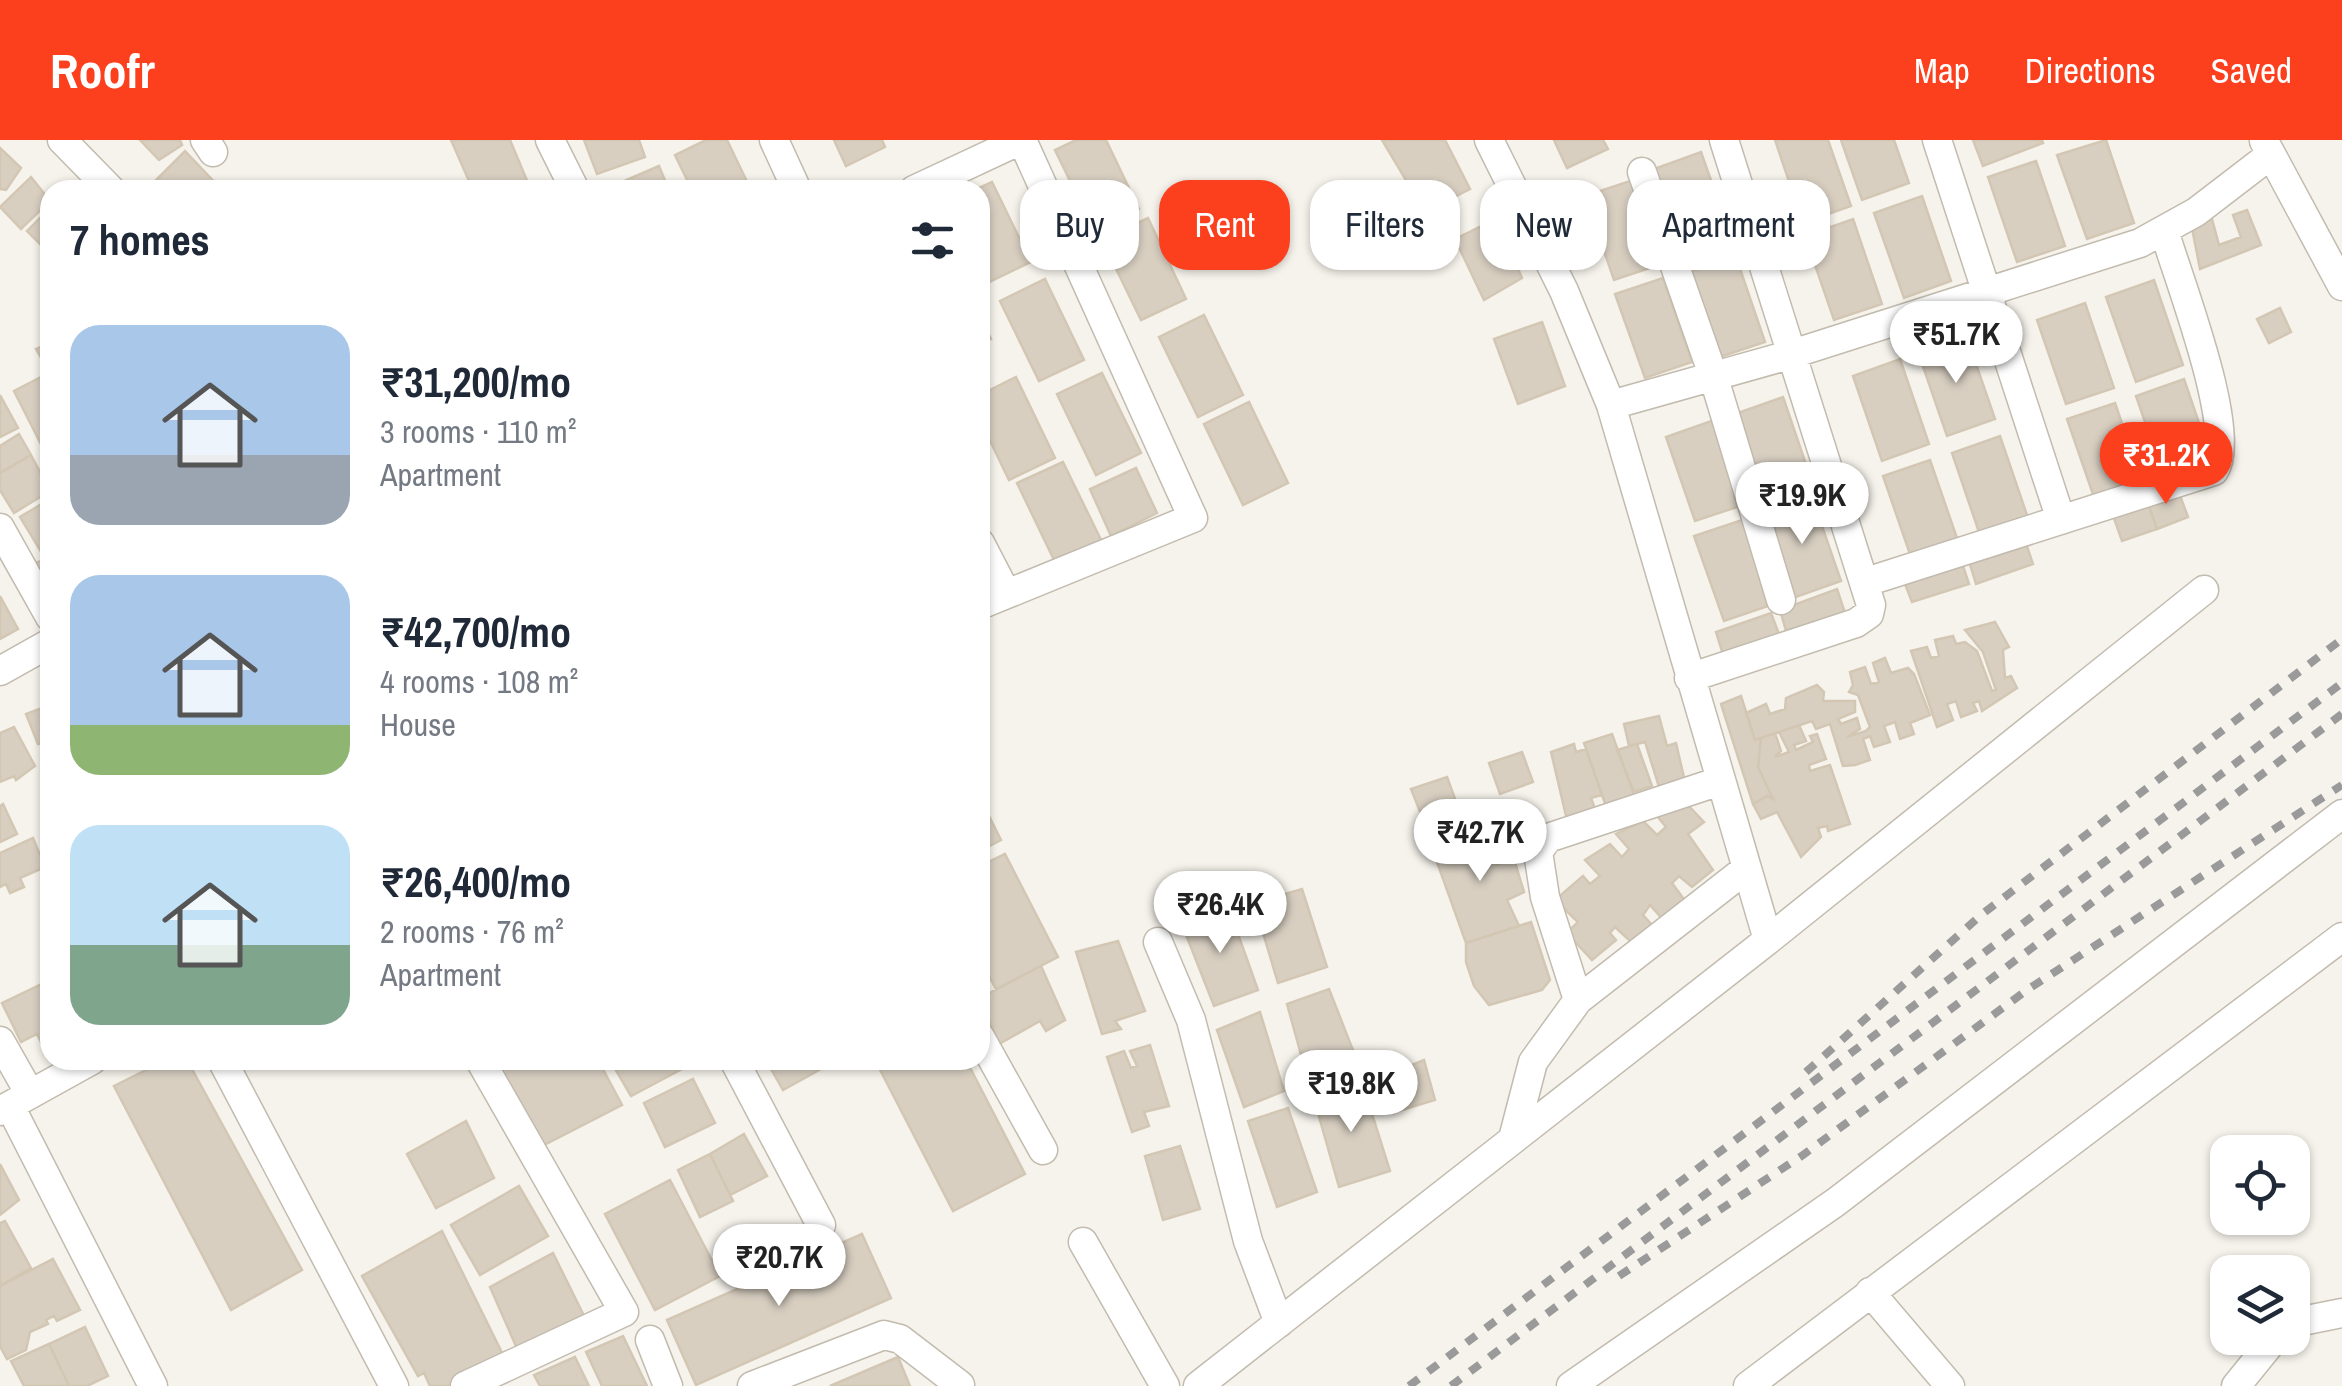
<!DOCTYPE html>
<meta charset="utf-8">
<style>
:root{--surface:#fff;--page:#f2f2f3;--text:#1f2937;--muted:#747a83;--accent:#fc3f1d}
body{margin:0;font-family:"Archivo Narrow",sans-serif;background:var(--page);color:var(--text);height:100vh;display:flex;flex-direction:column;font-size:38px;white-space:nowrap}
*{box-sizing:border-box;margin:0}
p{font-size:32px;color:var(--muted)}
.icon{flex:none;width:55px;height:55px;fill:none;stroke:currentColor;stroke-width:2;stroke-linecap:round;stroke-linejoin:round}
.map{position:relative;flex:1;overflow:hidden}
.sheet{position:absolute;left:40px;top:40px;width:950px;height:890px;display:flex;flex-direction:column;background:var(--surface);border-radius:30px;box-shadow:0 2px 8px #0004}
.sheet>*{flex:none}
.top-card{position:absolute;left:1020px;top:40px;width:950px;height:90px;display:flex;gap:20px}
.controls{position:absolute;left:2210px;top:995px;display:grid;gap:20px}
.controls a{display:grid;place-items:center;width:100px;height:100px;border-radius:20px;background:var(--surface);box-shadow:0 2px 8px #0004;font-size:50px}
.price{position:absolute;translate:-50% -85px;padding:0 22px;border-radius:35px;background:#fff;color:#222;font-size:32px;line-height:65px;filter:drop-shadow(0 2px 5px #0008)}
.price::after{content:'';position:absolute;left:50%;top:60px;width:30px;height:22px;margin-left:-15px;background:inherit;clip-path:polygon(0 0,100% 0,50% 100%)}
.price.selected{background:var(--accent);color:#fff}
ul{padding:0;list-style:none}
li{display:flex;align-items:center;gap:30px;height:250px;padding:0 30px}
li span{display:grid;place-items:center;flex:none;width:280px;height:200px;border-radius:30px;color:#555}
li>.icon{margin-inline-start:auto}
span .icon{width:120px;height:120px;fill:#fffc;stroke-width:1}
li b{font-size:42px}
h2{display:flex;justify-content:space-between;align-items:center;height:120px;padding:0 30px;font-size:42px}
.chip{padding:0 35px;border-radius:30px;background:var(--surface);box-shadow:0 2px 8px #0004;font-size:35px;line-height:90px}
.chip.selected{background:var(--accent);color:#fff}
header{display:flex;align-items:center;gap:60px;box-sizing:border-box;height:140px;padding:0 50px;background:var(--accent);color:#fff}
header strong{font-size:48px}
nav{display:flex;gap:55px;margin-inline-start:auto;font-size:35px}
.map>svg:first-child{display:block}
.building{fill:#d8cfc1;stroke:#d3c7b4;stroke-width:2.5}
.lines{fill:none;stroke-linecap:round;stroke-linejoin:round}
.minor-casing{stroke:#c2bbae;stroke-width:31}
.minor{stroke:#fff;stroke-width:28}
.rail{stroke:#9a9a9a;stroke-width:8;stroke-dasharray:12 12;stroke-linecap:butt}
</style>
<header>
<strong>Roofr</strong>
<nav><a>Map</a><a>Directions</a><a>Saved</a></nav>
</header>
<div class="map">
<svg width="2342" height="1246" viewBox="0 0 2342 1246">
<rect width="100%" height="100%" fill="#f6f3ec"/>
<!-- building -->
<path class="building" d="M140,0H180L182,5L159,20Z
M451,0H510L531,50H473Z
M584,0H639L645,17L597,34Z
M706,0H727L751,50H692L675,15Z
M834,0H882L885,7L846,26Z
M1076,0H1106L1139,69L1094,90L1055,10Z
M1382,0H1445L1470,49L1425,72Z
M1554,0H1603L1608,9L1567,28Z
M1775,0H1828L1851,66L1803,83Z
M1841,0H1894L1909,43L1862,60Z
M1973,0H2042L2043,3L1983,26Z
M2106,0L2134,83L2087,99L2057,15Z
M0,8L21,28L6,50L0,49Z
M185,11L222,50H164L155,41Z
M1701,12L1731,97L1683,113L1654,29Z
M2036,21L2065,106L2017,122L1988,37Z
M659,26L669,50H617L615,45Z
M31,37L50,61L21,89L0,67Z
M1633,40L1662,124L1614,140L1585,56Z
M992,42L1031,122L985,144L980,133V50H975Z
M1922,56L1951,141L1904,158L1874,73Z
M50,68V114L27,91Z
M2247,70L2261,105L2200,129L2192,88L2212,79L2219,105L2241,97L2233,75Z
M1148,78L1186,159L1141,180L1102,100Z
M1496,79L1522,138L1484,160L1455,99Z
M1853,79L1882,164L1834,180L1805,96Z
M1736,117L1765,202L1717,218L1688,133Z
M1663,138L1692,222L1645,238L1615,154Z
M1045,139L1084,220L1039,241L1000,161Z
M2154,140L2183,225L2136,242L2106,157Z
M2085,163L2114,248L2066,264L2037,180Z
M2280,168L2291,192L2269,203L2257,179Z
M1204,175L1243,255L1198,277L1159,197Z
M980,176L991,199L980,204Z
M1542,182L1565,246L1518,264L1494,199Z
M1966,195L1995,279L1947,296L1918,212Z
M50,203V233L36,209Z
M1900,219L1929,304L1882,321L1853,236Z
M1102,233L1141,313L1096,335L1057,254Z
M47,234L50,240V322L14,251Z
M1016,237L1055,318L1009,340L980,280V255Z
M2184,239L2213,324L2165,340L2136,256Z
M0,255L18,288L0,297Z
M1783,257L1812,342L1764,358L1735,274Z
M1249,262L1288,343L1243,365L1204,284Z
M2115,263L2144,347L2096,363L2067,279Z
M1714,280L1743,365L1695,381L1666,297Z
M19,294L31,315L0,333V306Z
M2000,296L2029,381L1981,398L1952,313Z
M31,315L50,351L14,373L0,350V333Z
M1930,320L1959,404L1912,420L1883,336Z
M1063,322L1102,402L1056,424L1017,343Z
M1136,328L1157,373L1111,396L1090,349Z
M2176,345L2188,377L2157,389L2145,355Z
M2145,355L2157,389L2122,401L2110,367Z
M1812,357L1841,441L1793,458L1764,373Z
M50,359V404L40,410L20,377Z
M1742,380L1771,465L1724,481L1694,396Z
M2022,392L2033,424L1976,444L1966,411Z
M1959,414L1969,444L1912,462L1900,431Z
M50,418V466L29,425Z
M1837,449L1847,479L1789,501L1780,470Z
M0,456L18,489L0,499Z
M1771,473L1782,502L1725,521L1716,492Z
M1995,482L2009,507L2003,510L2005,538L2011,536L2017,548L1982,571L1979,561L1973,563L1977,571L1961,577L1956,561L1947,564L1953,580L1937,587L1911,511L1927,507L1931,518L1939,516L1935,500L1953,496L1956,504L1965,502L1977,511L1992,551L1996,550L1983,512L1965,490Z
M1885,518L1891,533L1908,528L1914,534L1930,575L1910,583L1914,594L1900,599L1895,582L1884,586L1890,602L1874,607L1870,596L1863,599L1870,620L1855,625L1843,626L1830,584L1816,589L1812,581L1755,600L1746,573L1766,564L1770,574L1785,569L1786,558L1817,545L1824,552L1823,561H1855V572L1838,579L1841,584L1857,578L1860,589L1847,597L1866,591L1870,587L1858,555L1849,552L1853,545L1850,532L1865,527L1871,544L1879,542L1873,523Z
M1741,556L1755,600L1761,598L1758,627L1773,659L1767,656L1753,664L1721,564Z
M50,565V612L48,613L44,603L38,604L26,574Z
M1659,576L1667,606L1676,603L1685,642L1660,650L1645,602L1629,606L1624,584Z
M1799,585L1806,601L1794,605L1796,610L1813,602L1810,596L1817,594L1826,619L1809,625L1810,631L1830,625L1850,684L1828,691L1827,686L1818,688L1821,697L1801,717L1777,672L1761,679L1753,664L1767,656L1773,659L1758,627L1761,598L1775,593L1781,611L1775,617L1789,612L1779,592Z
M14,587L35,626L16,640L14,636L0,642V593Z
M1612,594L1636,660L1608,672L1584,603Z
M1574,604L1576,612L1586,609L1602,655L1591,658L1596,672L1567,680L1551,612Z
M1637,604L1652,646L1634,652L1617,610Z
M1522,612L1533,642L1500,654L1489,623Z
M1447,637L1458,667L1423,679L1411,649Z
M980,658L1001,700L980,711Z
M1684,661L1704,682L1688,694L1713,730L1692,747L1679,736L1672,743L1686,762L1665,782L1650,765L1643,775L1652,785L1630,801L1615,787L1610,793L1616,800L1592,820L1567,793L1578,782L1555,760L1583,736L1590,744L1600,736L1585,720L1610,704L1622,717L1629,709L1616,694L1643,681L1657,695L1666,687L1658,677Z
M3,664L17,694L0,702V666Z
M1500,686L1508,714L1494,719L1497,725L1514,719L1524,752L1507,760L1519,786L1466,803L1433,711Z
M33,698L45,727L20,738L24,747L10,753L6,744L0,747V713Z
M1005,714L1058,817L996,849L980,819V726Z
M1302,749L1327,827L1278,843L1254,763Z
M1228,766L1258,850L1214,866L1181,782Z
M1531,782L1550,840L1542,850L1489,865L1474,846L1466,822V803Z
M1118,801L1145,871L1115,881L1121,889L1102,894L1076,812Z
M1041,826L1065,880L1046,891L1040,881L999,904L980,858Z
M50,840V897L41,902L37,894L21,902L2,863Z
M1329,849L1358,923L1308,940L1287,864Z
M1260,872L1284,951L1244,967L1217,890Z
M1150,905L1169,966L1144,972L1149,986L1132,992L1107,917L1124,911L1131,928L1137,926L1130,911Z
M166,920H187L302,1130L231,1170L114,946Z
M495,920H598L622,965L542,1006Z
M610,920H699L631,956Z
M766,920H837L783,950Z
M875,920H966L1025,1034L953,1071Z
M1424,920L1435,960L1392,973L1378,939Z
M693,939L715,983L665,1007L644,963Z
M1362,942L1390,1031L1339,1047L1314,959Z
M1288,968L1317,1052L1277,1067L1248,981Z
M466,981L494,1038L436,1068L407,1014Z
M744,994L767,1036L730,1055L710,1014Z
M1180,1006L1200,1069L1163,1080L1145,1016Z
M710,1014L733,1061L700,1077L678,1030Z
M0,1024L19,1060L0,1075Z
M670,1040L720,1136L655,1170L605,1074Z
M519,1046L548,1096L480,1135L451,1085Z
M5,1081L31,1128L0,1146V1083Z
M442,1091L505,1219L448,1246H430L424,1233L418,1236L362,1136Z
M862,1094L891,1158L696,1245L667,1180Z
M553,1113L586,1180L519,1213L490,1147Z
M53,1119L80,1170L57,1181L54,1176L46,1180L48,1184L30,1192L26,1210L7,1219L0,1206V1146Z
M85,1187L108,1236L87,1246H69L49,1204Z
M623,1196L647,1246H602L586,1212Z
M49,1204L69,1246H24L11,1221Z
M575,1217L589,1246H540L534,1235Z
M898,1217L910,1246H830Z"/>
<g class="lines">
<defs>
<path id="minor" d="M62,0L111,50
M205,0L213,12
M550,0L575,50
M774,0L797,50
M1937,0L2061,380
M2264,1L2342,146
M1642,32L1713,235L1781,460
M914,50L1021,0
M1611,265L1789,215L2140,103L2196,72L2269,16
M0,388L50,477
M980,403L1006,453
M1866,442L2214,331C2239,292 2178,139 2164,90
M980,465L1193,378L1022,0
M0,531L50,503
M1689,538L1856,483L1869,474L1871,465L1724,0
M1768,800L2204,450
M1158,802L1191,880L1248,1101L1279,1183
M1578,860L1545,757L1538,712L1548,698L1720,641
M980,897L1043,1010
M0,901L30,954
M222,920L394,1246
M734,920L821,1085
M10,966L153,1246
M0,971L92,920
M1514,995L1533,922L1578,860L1746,729
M1083,1102L1165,1246
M1870,1152L1950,1246
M2292,1183L2342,1173
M650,1200L668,1246
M465,1246L624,1172L480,920
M752,1246L884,1195L900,1199L960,1245
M1198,1246L1768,800L1611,265L1564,151L1489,0
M1571,1246L1836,1062L2342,674
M1748,1246L2342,797
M2236,1246L2275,1198"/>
</defs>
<!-- minor casing -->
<use href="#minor" class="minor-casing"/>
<!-- minor -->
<use href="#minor" class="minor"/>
<!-- rail -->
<path class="rail" d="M1806,932L1981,775L2342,499
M1619,1136L1803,1015L2027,850L2342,645
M1409,1246L2342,543
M1451,1246L2342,574"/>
</g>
</svg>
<div class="controls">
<a><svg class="icon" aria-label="locate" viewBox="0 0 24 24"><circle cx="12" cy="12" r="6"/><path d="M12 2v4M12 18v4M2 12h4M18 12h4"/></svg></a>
<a><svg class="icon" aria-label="layers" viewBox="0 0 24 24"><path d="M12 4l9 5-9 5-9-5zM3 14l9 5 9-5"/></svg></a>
</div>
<b class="price" style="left:1956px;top:246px">₹51.7K</b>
<b class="price selected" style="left:2166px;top:367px">₹31.2K</b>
<b class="price" style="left:1802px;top:407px">₹19.9K</b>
<b class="price" style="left:1480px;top:744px">₹42.7K</b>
<b class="price" style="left:1220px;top:816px">₹26.4K</b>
<b class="price" style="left:1351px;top:995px">₹19.8K</b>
<b class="price" style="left:779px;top:1169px">₹20.7K</b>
<div class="top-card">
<a class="chip">Buy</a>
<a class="chip selected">Rent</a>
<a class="chip">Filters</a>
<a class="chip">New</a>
<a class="chip">Apartment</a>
</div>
<section class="sheet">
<h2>7 homes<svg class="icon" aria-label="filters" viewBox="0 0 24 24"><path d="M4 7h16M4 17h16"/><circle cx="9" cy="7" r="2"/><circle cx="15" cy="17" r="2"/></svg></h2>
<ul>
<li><span style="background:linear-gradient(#a9c7e8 65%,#9aa5b1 0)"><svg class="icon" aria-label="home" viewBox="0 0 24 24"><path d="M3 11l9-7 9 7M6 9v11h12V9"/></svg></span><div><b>₹31,200/mo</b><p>3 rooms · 110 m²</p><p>Apartment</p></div></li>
<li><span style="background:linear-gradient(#a9c7e8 75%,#8fb573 0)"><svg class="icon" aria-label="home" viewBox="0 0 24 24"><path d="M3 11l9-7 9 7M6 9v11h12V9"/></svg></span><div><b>₹42,700/mo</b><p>4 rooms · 108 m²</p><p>House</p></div></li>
<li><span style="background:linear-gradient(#bfe0f5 60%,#7fa58c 0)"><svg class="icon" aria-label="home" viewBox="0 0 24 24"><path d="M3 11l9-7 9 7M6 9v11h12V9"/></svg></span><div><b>₹26,400/mo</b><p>2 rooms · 76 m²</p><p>Apartment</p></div></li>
</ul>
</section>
</div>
